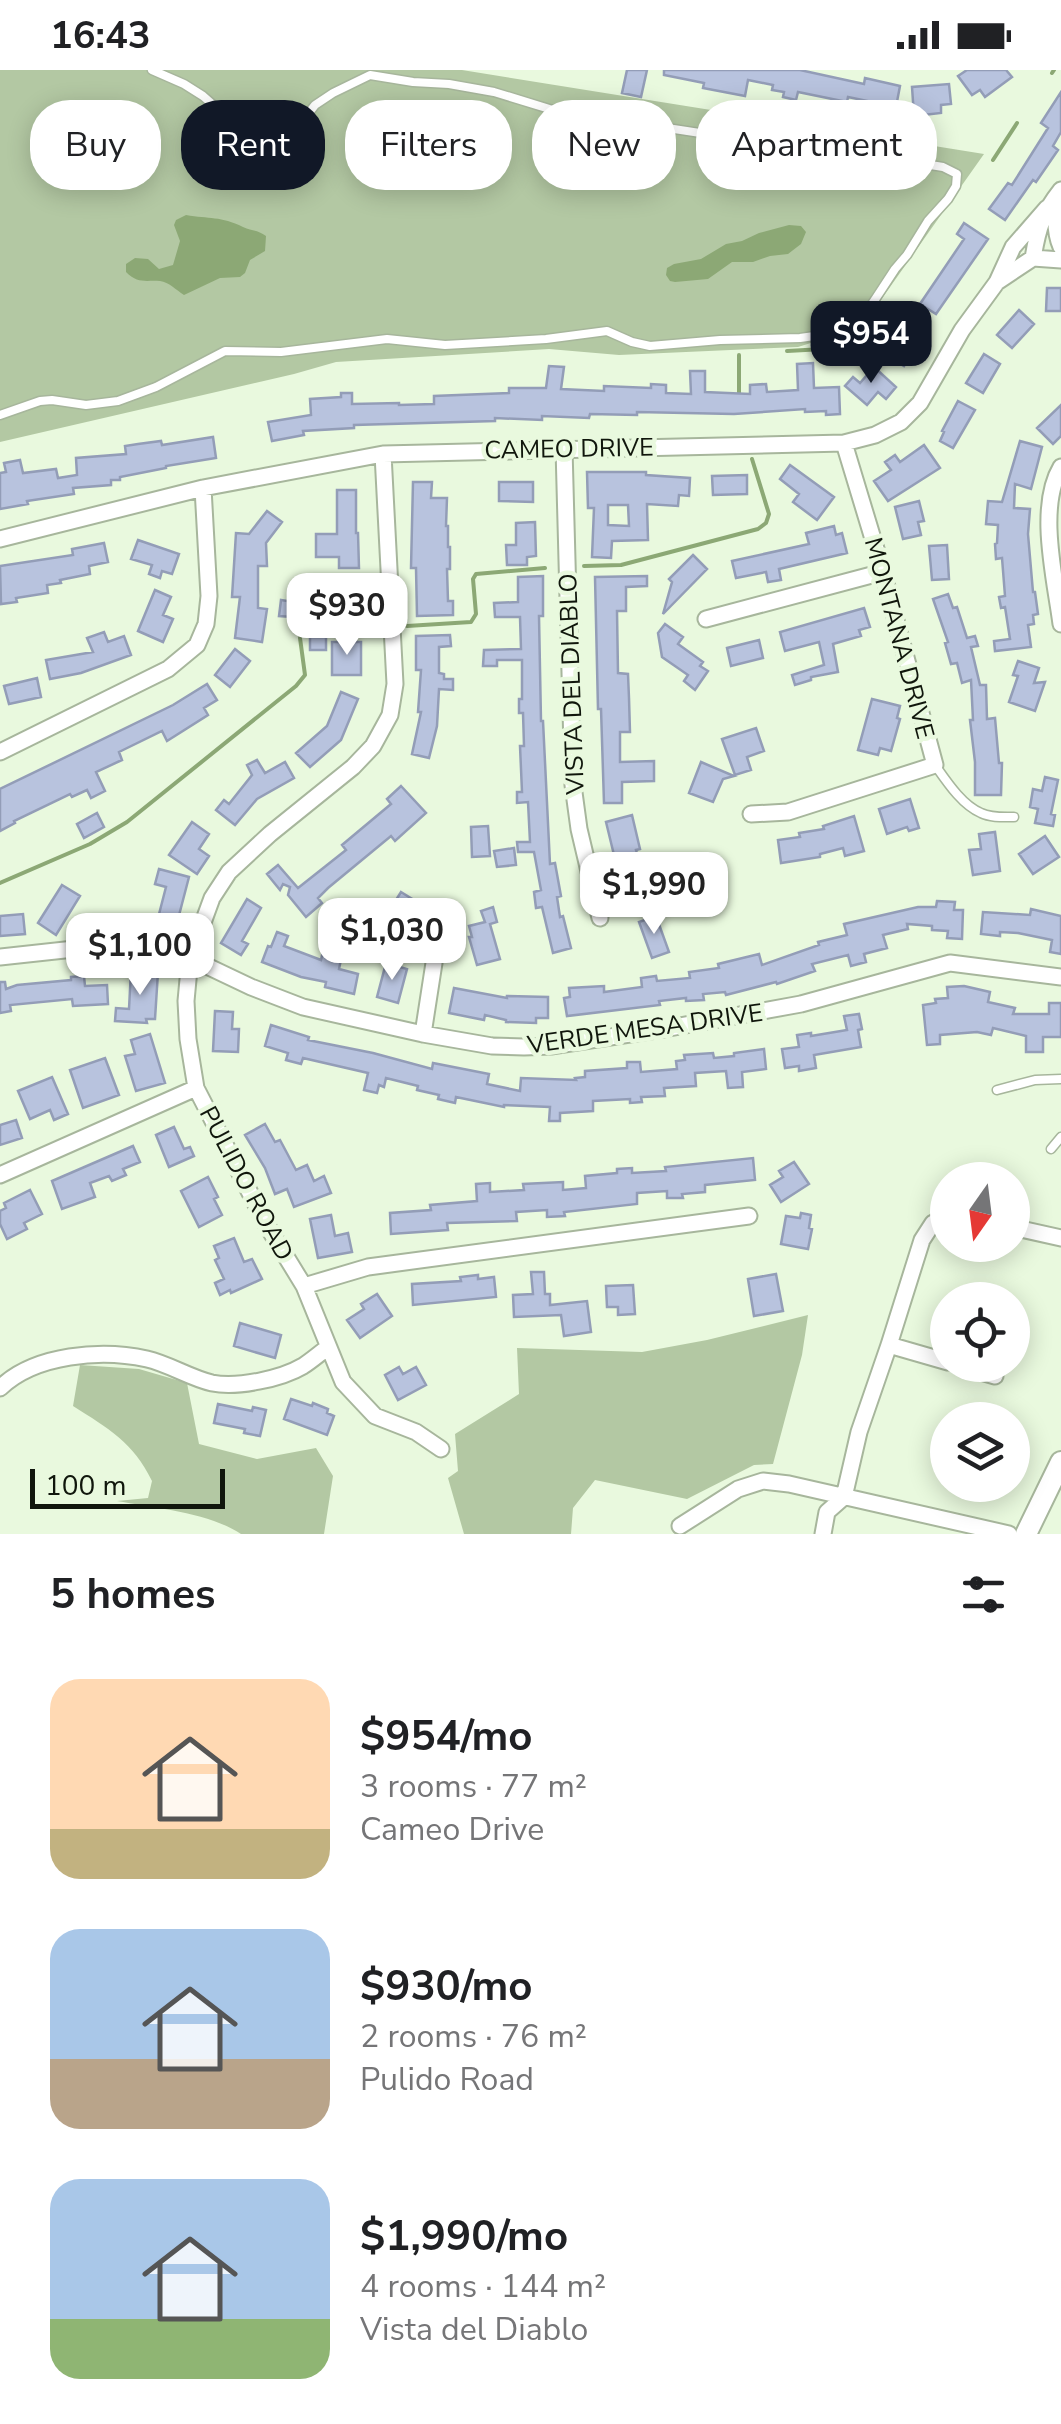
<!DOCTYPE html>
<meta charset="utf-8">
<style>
:root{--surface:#fff;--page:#f2f2f2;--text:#202124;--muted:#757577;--accent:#111827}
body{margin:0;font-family:"Nunito Sans",sans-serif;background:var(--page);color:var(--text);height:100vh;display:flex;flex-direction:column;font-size:38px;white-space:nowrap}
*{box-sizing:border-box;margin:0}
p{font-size:32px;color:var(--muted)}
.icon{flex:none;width:55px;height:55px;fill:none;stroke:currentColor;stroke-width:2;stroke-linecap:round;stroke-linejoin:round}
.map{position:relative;height:1464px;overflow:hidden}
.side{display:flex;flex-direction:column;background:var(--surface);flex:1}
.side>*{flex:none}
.top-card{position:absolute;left:30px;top:30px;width:1002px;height:90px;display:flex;gap:20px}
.needle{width:65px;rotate:194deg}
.controls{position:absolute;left:930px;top:1092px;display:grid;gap:20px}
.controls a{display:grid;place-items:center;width:100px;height:100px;border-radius:50%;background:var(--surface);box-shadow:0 5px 25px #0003;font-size:50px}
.scale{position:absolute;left:30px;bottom:25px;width:195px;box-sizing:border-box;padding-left:10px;border:5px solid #10160c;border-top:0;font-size:28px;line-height:35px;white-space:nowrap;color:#10160c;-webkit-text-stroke:8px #e9f9de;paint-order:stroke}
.price{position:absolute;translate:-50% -85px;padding:0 22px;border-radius:20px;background:#fff;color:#222;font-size:32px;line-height:65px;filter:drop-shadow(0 2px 5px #0008)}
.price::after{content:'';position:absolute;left:50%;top:60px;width:30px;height:22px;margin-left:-15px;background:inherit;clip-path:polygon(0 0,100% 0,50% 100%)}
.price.active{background:var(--accent);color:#fff}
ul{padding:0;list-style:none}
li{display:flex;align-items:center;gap:30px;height:250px;padding:0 50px}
li span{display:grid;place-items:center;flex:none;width:280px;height:200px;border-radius:30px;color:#555}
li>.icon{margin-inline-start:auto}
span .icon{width:120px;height:120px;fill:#fffc;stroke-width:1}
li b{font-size:42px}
h2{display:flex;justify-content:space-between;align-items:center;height:120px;padding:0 50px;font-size:42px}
.tag{padding:0 35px;border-radius:40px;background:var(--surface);box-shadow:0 5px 25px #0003;font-size:35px;line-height:90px}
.tag.active{background:var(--accent);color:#fff}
.status{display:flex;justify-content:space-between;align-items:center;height:70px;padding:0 50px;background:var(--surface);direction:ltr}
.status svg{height:28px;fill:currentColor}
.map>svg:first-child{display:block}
.green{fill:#b3c8a3}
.water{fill:#8ca875}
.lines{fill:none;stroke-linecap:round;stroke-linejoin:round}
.stream{stroke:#8ca875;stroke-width:4}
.building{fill:#b8c3de;stroke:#939db7;stroke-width:2.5;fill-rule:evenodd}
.service-casing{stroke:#a7b69c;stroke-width:11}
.minor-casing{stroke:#a7b69c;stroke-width:19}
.tertiary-casing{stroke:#a7b69c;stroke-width:24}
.service{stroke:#fff;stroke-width:8}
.minor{stroke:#fff;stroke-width:15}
.tertiary{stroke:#fff;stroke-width:20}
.labels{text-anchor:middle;stroke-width:9;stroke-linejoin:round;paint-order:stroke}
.street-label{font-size:25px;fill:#10160c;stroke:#e9f9de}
</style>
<div class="status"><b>16:43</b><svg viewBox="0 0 49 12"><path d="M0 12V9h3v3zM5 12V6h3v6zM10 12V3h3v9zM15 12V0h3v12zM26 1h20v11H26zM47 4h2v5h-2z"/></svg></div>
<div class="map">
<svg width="1061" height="1464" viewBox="0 0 1061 1464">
<rect width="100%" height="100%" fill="#e9f9de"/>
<!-- green -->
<path class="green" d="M0,0H462L984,84L854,268L830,267L798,277L619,285L549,279L336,292L294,304L0,372Z
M808,1245L802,1285L773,1394L754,1395L687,1429L595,1410L573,1438L571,1464H464L448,1408L458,1401L455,1364L519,1324L517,1278L642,1282L707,1270Z
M80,1295L139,1299L187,1313L199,1374L257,1389L316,1378L333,1406L324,1464H241C210,1443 155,1438 117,1431L148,1428L152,1411C133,1372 109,1359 73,1336Z"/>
<!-- water -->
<path class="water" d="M186,145C209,149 221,146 243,157C252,161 258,160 266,166L265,181L250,190L245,203L240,207L220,208L184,225C176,220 169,212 160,211C145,210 138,214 126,202V194L135,188L148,189L159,199L173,195L180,171L174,155L176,150Z
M789,155L801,156L806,162L801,174L788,184L770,186L753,192H732L708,209L675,212L670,211L666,205L667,198L674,194L701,189L726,174L742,171L759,163Z"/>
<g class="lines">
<!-- stream -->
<path class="stream" d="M1052,3L1054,0
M993,90L1017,53
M787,281L860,277L890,234
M739,326V285
M584,496L621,495L758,459L766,453L769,444L752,389
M407,556L471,552L476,544L473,509L476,504L545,498
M0,813L90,774L127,752L296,616L305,605L300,568"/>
</g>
<!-- building -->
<path class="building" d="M627,0H647L641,27L622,23Z
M664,0H800L864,14L865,8L900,16L896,37L848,27L847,32L798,22L796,30L783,27L784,22L772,20L773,15L748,10L745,26L703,18L704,13L664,5Z
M967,0H1006L1012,7L985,27L980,20L972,25L958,6Z
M949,14L951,34L941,35V43L914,46L912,17Z
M1061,22V62L1053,76L1058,80L1036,112L1033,110L1005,150L989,139L1008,113L1012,115L1048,58L1041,53Z
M964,153L988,169L936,244L920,234L964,169L957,164Z
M1047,218H1061V241H1046Z
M1019,240L1034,254L1012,278L997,265Z
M899,252L922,266L904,296L879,281Z
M984,284L1000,294L983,323L966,313Z
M813,293L814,318L839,317L840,344L826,345V341L805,342V339L734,344L637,342V345L590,344L589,348L542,346V350L495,348V351L354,355V358L303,361L304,365L272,371L268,352L311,345L310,329L341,327V323H352V334L399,333V335L434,334V326L509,323V318H546L549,296L564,297L561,319L604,321V316L651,318V314L666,315V323L691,324L690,301H705V322L750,324V315L766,314L767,322L798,320L797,294Z
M874,297L896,317L886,329L878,322L867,335L845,316L853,307L860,313Z
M958,331L975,340L953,378L940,371L944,362L942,361Z
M1061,335V366L1053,374L1037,358Z
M213,367L216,388L166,396V398L120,407V410H111V415L73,418L74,424L27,431L28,434L0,439V403L6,402L4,393L20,390L23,403L56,399L58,408L77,405L76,388L126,384L125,376L138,374L161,371L162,375Z
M1020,371L1042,377L1031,419L1015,414L1014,438L1030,439L1028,464L1033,522H1035L1038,544L1033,545L1034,554L1028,555L1031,577L995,581L994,571L1010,569L1005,537L1001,538L999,527L1005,526L1002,488L996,489L995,474L997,473L998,455L986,454L988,431L1002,432Z
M924,375L940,398L888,431L874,411L891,400L885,392L895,385L900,392Z
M790,395L834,427L817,450L793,432L799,424L780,409Z
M587,402H646V405L690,408L689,426L679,425L678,436L647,434L648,470L612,471L611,488L592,487L594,438H588ZM608,435H628L629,456L608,455Z
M747,405V424L713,425L712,406Z
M413,412H432L431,428H447L446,456H448V477H450V499H447L448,531H453V545L417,546L416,498H411Z
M499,412H533V432L499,431Z
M337,420H356V463H358L359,498H339V487H316V464H337Z
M919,431L924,451L918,452L921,465L903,469L895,437Z
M267,441L282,452L266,473L267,496H258V538L267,539L262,572L235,568L240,527H232L236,463L249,464Z
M535,452L536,486L527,487V495H507L506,475H516V453Z
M834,456L836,465L842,463L847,483L779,499L781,510L768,512L766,502L736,508L732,491L809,474L806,463Z
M138,470L179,484L172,504L162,501L160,508L149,504L152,495L131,489Z
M104,473L108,492L89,496L90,504L60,510L61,513L47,515L48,523L16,528L17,532L1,534L0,496L73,485L72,479Z
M947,475L949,509L932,510L929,476Z
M693,485L707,499L663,544L672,512L669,509Z
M543,506V546H539L541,651H543L550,794L555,793L561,826L557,827L560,847L563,846L571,878L553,883L542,837L536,838L534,822L541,820L534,782H518L517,772H530L528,732L517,733V722H522L520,676H524L523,643H519V629H522V590H497V596H483L484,580L521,579L520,547H495L494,533L518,532V507Z
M647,506V516L626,517V541H617L618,603L628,604L629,628L630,662H620V692L654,691V711L622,712V733H604L601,639H598L595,507Z
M155,520L171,527L163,545L173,549L163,572L138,561Z
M948,524L953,538L957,537L967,568L975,566L978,576L971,577L980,615H986L987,649L995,648L999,693H1002L1001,725H975V692L970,650H973L971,610L962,613L957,593L951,594L945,573L948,572L933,529Z
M281,530L294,532L292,547L279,546Z
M864,538L870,557L859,560L861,566L833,574L838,602L811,607V610L795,615L792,605L824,595L819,572L785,581L780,562Z
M665,554L683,567L678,574L703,592L700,596L708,601L695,620L684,611L688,605L662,587L658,563Z
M104,562L108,572L124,566L131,585L81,603L50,609L46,590L93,582L87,568Z
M450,565L451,576L439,577V603L444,604V609H453V620L439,619L437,656L429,688L412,684L421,642H418L421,600H416V566Z
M310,567H326V580H310Z
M759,570L763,588L731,596L727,578Z
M332,572H361V605H332Z
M235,579L250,591L230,617L215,605Z
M1018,591L1039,598L1034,613L1045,612L1035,641L1009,632L1018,606L1013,605Z
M37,608L41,627L9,634L4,616Z
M207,614L217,630L204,638L208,645L167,671L162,661L119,682L122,690L96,702L105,721L91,728L87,720L72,727L70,724L14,751L15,753L0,761V719L173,635Z
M341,622L358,629L341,670L310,697L296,683L327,656Z
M872,629L900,636L897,648L900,649L891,681L880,678L878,685L858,680Z
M756,658L764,681L747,687L751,700L735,705L722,669Z
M257,690L265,703L285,692L294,708L257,729L235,755L216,740L224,730L229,734L252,705L247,695Z
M701,692L734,706L723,709L713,732L689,723Z
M1045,707L1058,710L1051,744L1055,745L1053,756L1035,753L1038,739L1030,737L1033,719L1042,721Z
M401,716L426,743L395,771L391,766L328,818L318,828L322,833L306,847L288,825L290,817L283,814L280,820L267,804L278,795L298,818L346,780L342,775L391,734L387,729Z
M910,729L919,758L909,761L907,757L887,764L879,739Z
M97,743L104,757L84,768L77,754Z
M632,745L640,779L636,780L648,822L636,825L633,812L626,814L618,784L614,785L606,752Z
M854,746L864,781L845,786L843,778L820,784V787L781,793L778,770L800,767L799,763L824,759L823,756Z
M192,752L209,764L199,779L209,786L197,804L169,785Z
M488,756L490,786L472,787L471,757Z
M995,762L1000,801L973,805L969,780L981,779L979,764Z
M1045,766L1059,787L1033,804L1019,784Z
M514,778L516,795L497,797L494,781Z
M159,799L189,807L177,853L158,848L166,817L155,814Z
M62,815L80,826L56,865L38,853Z
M401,822L417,832L406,851L414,856L407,868L382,852Z
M247,829L261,838L242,871L248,874L241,885L221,873Z
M937,831L955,832L954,840H963L962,869L947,868L948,861L932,860V856L907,854L908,859L883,865L887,878L864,884L866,892L851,896L848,885L812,894L815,901L777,914L776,912L726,925L725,922L703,924L704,930L686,931V928L659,931L660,935L567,946L564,928L570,927L569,918L604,916V922L642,917L641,908L656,906L657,911L690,908L689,902L719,898L718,894L759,884L762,895L819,875L818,872L847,865L844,854L918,837H936Z
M493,837L497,852L490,854L500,889L477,895L469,867H472L469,856L485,852L481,841Z
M1031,839L1061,846V884L1050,882L1052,870L1018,863L1000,862V866L981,864L983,842L1030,845Z
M23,844L25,864L0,866V846Z
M656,846L669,882L652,888L639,852Z
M277,862L288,866L284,876L321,890L323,881L342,885L339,899L358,904L354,924L325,917L326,912L301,907L262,892L268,876L271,877Z
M386,893L407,899L398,933L377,927Z
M131,901L158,902L155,949H146L147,953L115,951L116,938L129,939Z
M84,906L85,916L107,915L108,934L73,936L72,929L10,935L11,941L0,943V912H5L6,919L17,915L71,910V907Z
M964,916L990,922L988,932L1015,938L1013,944H1049V933H1061V967H1043V982H1026V966L993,958L991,965L977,962L940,965V974L927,975L923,935L936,933L935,929L948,928L947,917Z
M454,918L507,928V926L548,927V948H536V953L506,952V950L485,945L484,950L449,943Z
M215,941L233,942L232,959H239L238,982L213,981Z
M859,944L862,959L858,960L861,977L814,985L816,998L799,1001V996L785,998L782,979L799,977L797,965L811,963V966L847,960L844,946Z
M271,955L309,967L308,970L373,983L432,999L433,993L489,1004L487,1014L520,1021L521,1008L576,1010L575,1008L585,1007V1001L627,998V992H640L641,1002L677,999L676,991L685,990L684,985L713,983L714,988L734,986V983L764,979L766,999L742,1002L743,1017L728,1018L726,1001L695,1003L696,1016L664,1018L665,1026L641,1027L642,1032L630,1033V1029L593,1031V1041L560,1043V1051H549L550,1037L504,1035V1037L456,1027L455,1033L438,1029L439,1025L417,1020L418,1016L386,1008L384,1017L379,1015L377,1023L364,1020L368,1003L303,988L301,994L286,990L288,983L265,976Z
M150,964L165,1013L136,1021L125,986L135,984L131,970Z
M105,988L119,1025L83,1038L70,1000Z
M52,1007L68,1044L54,1050L50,1040L30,1049L18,1021Z
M16,1050L22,1068L0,1075V1055Z
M265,1054L275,1072L280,1070L296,1100L307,1095L314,1111L324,1106L331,1123L294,1137L287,1119L275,1124L265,1098L245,1065Z
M174,1057L184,1079L190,1077L194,1086L169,1097L156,1065Z
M133,1076L140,1092L123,1099L126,1105L112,1111L109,1106L90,1113L95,1127L62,1139L52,1111Z
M753,1088L755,1110L705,1115V1122L682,1124L683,1128H667V1121L637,1123V1134L564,1142L565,1146L547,1147V1140L516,1142L517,1151L447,1153L448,1160L391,1164L390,1143L431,1140L430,1135L477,1131L476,1114L490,1113V1122L524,1120L523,1114L563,1112V1120L586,1118L585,1106L617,1103V1099L632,1098V1103L666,1101L665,1097Z
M794,1092L809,1114L781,1132L770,1115L783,1107L779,1101Z
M208,1107L218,1127L214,1129L222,1145L199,1157L181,1121Z
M30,1120L42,1144L24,1153L27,1159L7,1169L0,1154V1141L6,1138L4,1133Z
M801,1143L811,1145L809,1158L812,1159L808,1179L781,1174L786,1146L800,1148Z
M331,1145L335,1166L348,1163L352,1182L318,1188L310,1149Z
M234,1168L244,1192L252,1189L262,1209L231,1223L230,1220L220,1225L215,1213L224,1209L215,1190L219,1188L214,1176Z
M531,1202H544L545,1224H550V1235L587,1231L591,1262L564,1266L561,1245L514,1247L513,1225L533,1224Z
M776,1204L783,1241L754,1246L748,1209Z
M478,1205V1209L494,1207L496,1227L413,1235L412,1214L461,1211L460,1207Z
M633,1215L635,1244L618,1245V1237H607L606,1216Z
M377,1224L392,1246L360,1268L347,1250L364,1239L361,1234Z
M240,1253L281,1265L275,1288L234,1276Z
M399,1297L403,1304L416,1297L426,1315L398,1330L385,1305Z
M291,1329L312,1336L313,1333L328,1339L327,1343L334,1346L327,1365L284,1349Z
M218,1334L252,1341L253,1337L266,1340L260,1366L244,1363L245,1359L214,1353Z"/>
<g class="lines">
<defs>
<path id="service" d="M0,345L40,331L52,330L86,335L118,331L156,317L225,281L281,282L387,269L445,275L546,269L607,261L632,272L650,276L720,270L800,268L843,262L853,258L861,250L876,228L895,199L907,185L928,151L948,129L956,116L957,104L943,97L881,87L798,81L772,74L556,41L494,22L449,14L413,12L370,5L333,23L315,35L290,67L271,75L258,71L245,63L203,26L184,14L152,0
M935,695C947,712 962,735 981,743C991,748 1004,747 1014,747
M997,1020L1035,1010L1061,1009
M1051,1079L1061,1067"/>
<path id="minor" d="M1058,127C1055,144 1054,161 1061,177
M1033,188C1038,158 1042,144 1061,120
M997,212L1013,177L1047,138
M564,378L573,715L579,759L600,848
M383,384L395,614L390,645L373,676L353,697L270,764L229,802L212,828L190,888L186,931L188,969L196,1018L266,1154L304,1216L343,1312L375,1346L416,1362L441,1379
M1061,397C1037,437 1055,508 1061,554
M0,469L203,418L383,384L844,373L875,365L901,352L920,333L962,260L997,212L1033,188L1061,190
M706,549L883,502
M0,682L168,599L197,575L206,554L209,526L203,418
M751,744L788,742L935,695L883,502L844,373
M0,887L120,874L159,877L190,888L251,917L303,937L423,964L492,976L524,977L551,976L669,958L801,934L950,893L1061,907
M423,964L434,893
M0,1105L196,1018
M1012,1157L1061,1168
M304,1216L368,1197L749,1146
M889,1275L948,1292
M957,1295L995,1306
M0,1318C35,1284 102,1279 147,1289C169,1294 190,1308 212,1313C237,1318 281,1309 303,1296C311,1291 319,1284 327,1278
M680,1456L738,1419L763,1411L789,1414L1009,1464
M823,1464L827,1442L844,1427L859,1362L889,1275L922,1170L933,1153L948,1148"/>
<path id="tertiary" d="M1026,1464L1061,1392"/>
</defs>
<!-- service casing -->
<use href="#service" class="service-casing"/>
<!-- minor casing -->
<use href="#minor" class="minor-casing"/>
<!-- tertiary casing -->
<use href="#tertiary" class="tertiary-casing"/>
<!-- service -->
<use href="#service" class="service"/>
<!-- minor -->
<use href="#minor" class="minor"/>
<!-- tertiary -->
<use href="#tertiary" class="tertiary"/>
</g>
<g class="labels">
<!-- street labels -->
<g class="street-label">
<text transform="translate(569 378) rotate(-1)" y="9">CAMEO DRIVE</text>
<text transform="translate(900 568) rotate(75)" y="9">MONTANA DRIVE</text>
<text transform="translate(571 614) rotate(-92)" y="9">VISTA DEL DIABLO</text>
<text transform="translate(645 958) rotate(-8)" y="9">VERDE MESA DRIVE</text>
<text transform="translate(247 1113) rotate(62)" y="9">PULIDO ROAD</text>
</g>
</g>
</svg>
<div class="controls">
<a><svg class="needle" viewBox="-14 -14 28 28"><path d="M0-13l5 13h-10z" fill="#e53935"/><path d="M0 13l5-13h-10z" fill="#757577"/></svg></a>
<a><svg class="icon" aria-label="locate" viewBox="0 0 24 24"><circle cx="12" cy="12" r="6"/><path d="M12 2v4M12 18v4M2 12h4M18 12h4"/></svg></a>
<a><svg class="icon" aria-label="layers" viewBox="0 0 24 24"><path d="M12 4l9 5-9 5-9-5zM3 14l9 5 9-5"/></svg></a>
</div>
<div class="scale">100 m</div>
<b class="price active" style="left:871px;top:316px">$954</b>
<b class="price" style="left:347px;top:588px">$930</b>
<b class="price" style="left:654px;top:867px">$1,990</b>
<b class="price" style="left:392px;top:913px">$1,030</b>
<b class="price" style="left:140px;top:928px">$1,100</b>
<div class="top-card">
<a class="tag">Buy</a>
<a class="tag active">Rent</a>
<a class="tag">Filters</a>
<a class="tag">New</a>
<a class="tag">Apartment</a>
</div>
</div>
<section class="side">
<h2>5 homes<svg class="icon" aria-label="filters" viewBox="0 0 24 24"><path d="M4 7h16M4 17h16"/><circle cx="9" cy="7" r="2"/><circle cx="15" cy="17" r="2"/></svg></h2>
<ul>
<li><span style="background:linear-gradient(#ffd9b3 75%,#c2b280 0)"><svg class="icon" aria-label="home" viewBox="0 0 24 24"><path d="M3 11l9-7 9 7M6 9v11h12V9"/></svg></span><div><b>$954/mo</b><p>3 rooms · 77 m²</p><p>Cameo Drive</p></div></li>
<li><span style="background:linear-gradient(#a9c7e8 65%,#b9a48a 0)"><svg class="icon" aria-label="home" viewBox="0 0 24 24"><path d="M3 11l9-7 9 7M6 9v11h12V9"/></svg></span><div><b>$930/mo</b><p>2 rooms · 76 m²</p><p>Pulido Road</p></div></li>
<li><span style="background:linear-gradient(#a9c7e8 70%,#8fb573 0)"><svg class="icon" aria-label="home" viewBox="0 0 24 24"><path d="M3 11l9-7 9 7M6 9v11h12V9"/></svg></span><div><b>$1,990/mo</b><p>4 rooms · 144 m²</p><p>Vista del Diablo</p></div></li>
</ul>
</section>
